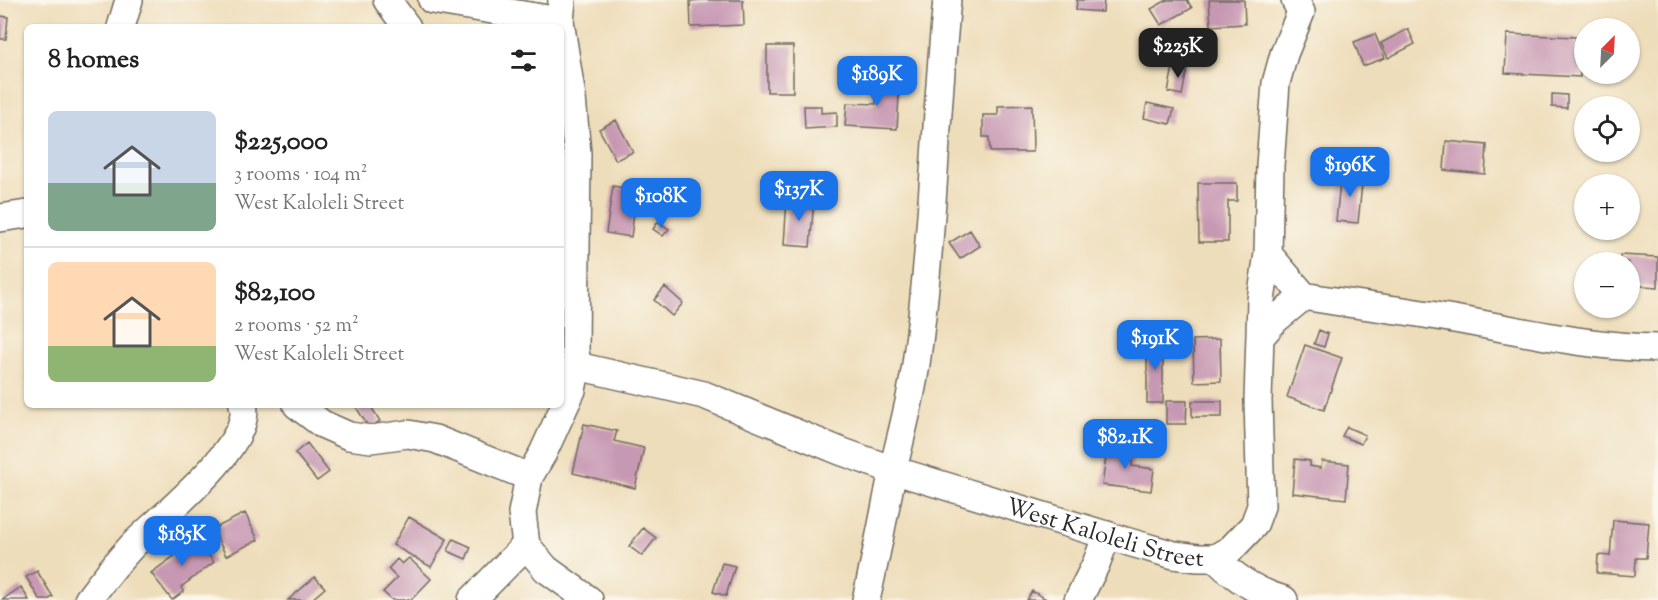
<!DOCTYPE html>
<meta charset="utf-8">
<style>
:root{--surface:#fff;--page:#f6f6f6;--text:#222;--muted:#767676;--line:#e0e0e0;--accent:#1a73e8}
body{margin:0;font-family:"Sorts Mill Goudy",serif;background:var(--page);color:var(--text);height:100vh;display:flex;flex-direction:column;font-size:22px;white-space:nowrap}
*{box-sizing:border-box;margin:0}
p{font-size:20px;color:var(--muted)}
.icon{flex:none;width:33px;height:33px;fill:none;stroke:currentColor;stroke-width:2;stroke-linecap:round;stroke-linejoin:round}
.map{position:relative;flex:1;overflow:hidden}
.drawer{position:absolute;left:24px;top:24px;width:540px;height:384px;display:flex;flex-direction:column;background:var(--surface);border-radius:9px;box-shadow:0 2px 4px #0004}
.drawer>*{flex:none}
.needle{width:39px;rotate:24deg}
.controls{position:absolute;left:1574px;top:18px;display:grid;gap:12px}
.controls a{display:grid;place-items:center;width:66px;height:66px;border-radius:50%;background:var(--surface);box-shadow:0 2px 4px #0004;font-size:30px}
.price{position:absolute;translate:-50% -51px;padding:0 14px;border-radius:12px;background:var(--accent);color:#fff;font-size:20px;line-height:39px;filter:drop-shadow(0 2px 3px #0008)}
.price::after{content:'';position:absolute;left:50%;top:36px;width:18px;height:14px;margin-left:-9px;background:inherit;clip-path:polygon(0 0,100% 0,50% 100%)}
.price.active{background:#222;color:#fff}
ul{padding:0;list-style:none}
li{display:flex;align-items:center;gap:18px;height:150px;padding:0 24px}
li+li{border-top:2px solid var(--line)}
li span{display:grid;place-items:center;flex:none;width:168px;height:120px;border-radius:9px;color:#555}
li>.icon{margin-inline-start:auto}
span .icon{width:72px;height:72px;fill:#fffc;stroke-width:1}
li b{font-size:26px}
h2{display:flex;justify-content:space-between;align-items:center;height:72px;padding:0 24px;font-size:26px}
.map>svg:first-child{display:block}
.building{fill:#c798b3}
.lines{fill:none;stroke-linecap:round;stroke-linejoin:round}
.minor-casing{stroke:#6f695d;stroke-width:30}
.minor{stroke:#fff;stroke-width:27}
.labels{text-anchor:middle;stroke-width:6;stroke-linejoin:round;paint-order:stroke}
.street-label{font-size:24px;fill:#2b2b2b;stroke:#fbf7ec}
</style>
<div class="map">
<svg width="1658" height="600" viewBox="0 0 1658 600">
<rect width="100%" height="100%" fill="#fbf7ec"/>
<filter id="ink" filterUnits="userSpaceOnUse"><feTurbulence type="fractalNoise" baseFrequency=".0167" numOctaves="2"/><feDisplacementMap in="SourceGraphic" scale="12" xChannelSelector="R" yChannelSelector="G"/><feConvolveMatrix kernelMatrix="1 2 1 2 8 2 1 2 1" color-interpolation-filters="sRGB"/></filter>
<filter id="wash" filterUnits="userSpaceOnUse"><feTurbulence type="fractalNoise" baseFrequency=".008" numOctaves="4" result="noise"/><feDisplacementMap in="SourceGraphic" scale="24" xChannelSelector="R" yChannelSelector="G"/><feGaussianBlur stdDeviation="1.35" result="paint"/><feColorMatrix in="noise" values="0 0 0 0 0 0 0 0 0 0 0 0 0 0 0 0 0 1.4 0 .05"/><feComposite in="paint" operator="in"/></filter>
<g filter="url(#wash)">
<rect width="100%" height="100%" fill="#eeddba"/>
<g id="blocks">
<!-- building -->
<path class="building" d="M704,0H743L744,25L691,27L690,1Z
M1077,0H1104L1103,12L1076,10Z
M1167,0H1187L1192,8L1161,25L1151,9Z
M1209,0H1244L1245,24L1211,26Z
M0,16L8,17L6,39H0Z
M1408,29L1415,44L1388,58L1381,43Z
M1375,34L1385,58L1363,66L1354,42Z
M1507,34L1576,37L1575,52H1581L1580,77L1505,73Z
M767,46H793V92H767Z
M1174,62L1188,65L1182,95L1168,92Z
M877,77L900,78L897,129L845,126L847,103L876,104Z
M1552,94L1567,95V108L1552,107Z
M1147,103L1174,109L1170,124L1144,118Z
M1032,105L1033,152H990L989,137H983V115H998V106Z
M804,106H821V113L837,112V127L805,129Z
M616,120L633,152L616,160L599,129Z
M1446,141L1487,145L1485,174L1444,170Z
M1341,172L1363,174L1358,223L1336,221Z
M1198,183H1237V201H1228V242H1199Z
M613,186L637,190L631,237L606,233Z
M787,198L814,200L810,247L784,245Z
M658,222L669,229L663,236L653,229Z
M970,230L980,246L960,259L949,243Z
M1620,255L1658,257V287L1629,285V262H1620Z
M665,287L683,303L672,316L654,300Z
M1319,330L1328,334L1324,347L1314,344Z
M1147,339L1163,340V403H1147Z
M1220,339L1221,381L1194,382L1193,340Z
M1305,345L1342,358L1324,410L1287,397Z
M1166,401H1187L1186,424H1166Z
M1192,401H1222V417H1192Z
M360,405H370L380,421L369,428L356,407Z
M584,424L617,431L614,441L644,448L635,488L573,473Z
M1347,427L1365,435L1361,444L1342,436Z
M307,443L329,472L317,481L295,453Z
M1108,444L1134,448L1132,466L1154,469L1151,491L1102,485Z
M1295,459L1310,461V466L1321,468L1322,461L1349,464L1346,499L1292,493Z
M245,513L258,540L226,556L213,529Z
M409,517L447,539L431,567L393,545Z
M1613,520L1649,523L1646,558H1636L1635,576L1597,573L1598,555L1610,556Z
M643,528L656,538L642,556L629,546Z
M191,534L214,562L181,587L184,591L172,600L151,573L177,554L173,549Z
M453,539L471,547L466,559L448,551Z
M409,558L431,579L411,600H392L383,592L397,578L388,569L397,559L402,564Z
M722,563L735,566L726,596L713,592Z
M37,571L53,597L47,600H40L26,577Z
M315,577L325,588L311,600H288Z
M21,587L29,600H2Z
M1032,591L1048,600H1027Z"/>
</g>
</g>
<g filter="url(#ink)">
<use href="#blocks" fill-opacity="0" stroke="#6f695d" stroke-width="1.5"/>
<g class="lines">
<defs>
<g id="minor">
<path d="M387,0L407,27"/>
<path d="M432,0L560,21"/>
<path d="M562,0L560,21L572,98L577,153L575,349L577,366L572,390L543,453L529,477L522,513L526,545L546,569L589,600"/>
<path d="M121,27L129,0"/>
<path d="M0,218L27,214"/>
<path d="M1268,254L1304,296C1354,305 1404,310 1454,319C1521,331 1589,347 1658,348"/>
<path d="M1261,336L1275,320L1304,296"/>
<path id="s1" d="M577,366L704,395L840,451L893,470L1132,543L1174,555L1198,558H1215L1231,549L1254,525L1261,506L1258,401L1261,300L1268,254L1270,166L1276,83L1284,54L1301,12L1295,0"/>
<path d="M297,405L322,424L349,436L371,439L408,434L435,439L529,477"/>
<path d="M1215,558C1235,578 1256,592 1284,600"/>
<path d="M88,600C102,581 116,563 132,546C158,519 255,444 243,405"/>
<path d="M472,600L526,545"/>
<path d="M866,600C876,557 884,514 893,470C901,435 911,400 916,364C933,243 935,121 947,0"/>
<path d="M1078,600L1096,564L1107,535"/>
</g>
</defs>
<!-- minor casing -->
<use href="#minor" class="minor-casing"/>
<!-- minor -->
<use href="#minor" class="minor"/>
</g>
</g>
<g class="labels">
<!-- street labels -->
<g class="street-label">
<text dy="8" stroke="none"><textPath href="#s1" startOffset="555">West Kaloleli Street</textPath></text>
</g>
</g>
</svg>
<div class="controls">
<a><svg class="needle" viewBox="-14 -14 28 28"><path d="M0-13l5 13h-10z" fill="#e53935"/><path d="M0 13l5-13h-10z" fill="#767676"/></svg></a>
<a><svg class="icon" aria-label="locate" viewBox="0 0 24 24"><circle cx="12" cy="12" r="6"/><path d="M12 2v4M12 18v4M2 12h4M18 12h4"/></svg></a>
<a>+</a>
<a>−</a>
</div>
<b class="price active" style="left:1178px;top:79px">$225K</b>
<b class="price" style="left:877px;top:107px">$189K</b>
<b class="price" style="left:1350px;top:198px">$196K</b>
<b class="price" style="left:799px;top:222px">$137K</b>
<b class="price" style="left:661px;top:229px">$108K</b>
<b class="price" style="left:1155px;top:371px">$191K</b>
<b class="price" style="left:1125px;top:470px">$82.1K</b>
<b class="price" style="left:182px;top:567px">$185K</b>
<section class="drawer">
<h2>8 homes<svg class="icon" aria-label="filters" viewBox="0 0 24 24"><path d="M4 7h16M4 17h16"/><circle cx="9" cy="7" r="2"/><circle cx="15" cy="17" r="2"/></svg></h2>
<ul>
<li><span style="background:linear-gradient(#c9d6e8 60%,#7fa58c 0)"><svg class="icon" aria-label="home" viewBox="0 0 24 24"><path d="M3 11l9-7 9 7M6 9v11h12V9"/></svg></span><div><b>$225,000</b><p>3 rooms · 104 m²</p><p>West Kaloleli Street</p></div></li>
<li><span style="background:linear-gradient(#ffd9b3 70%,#8fb573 0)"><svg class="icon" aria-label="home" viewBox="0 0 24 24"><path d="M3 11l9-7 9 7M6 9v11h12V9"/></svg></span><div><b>$82,100</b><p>2 rooms · 52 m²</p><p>West Kaloleli Street</p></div></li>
</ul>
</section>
</div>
